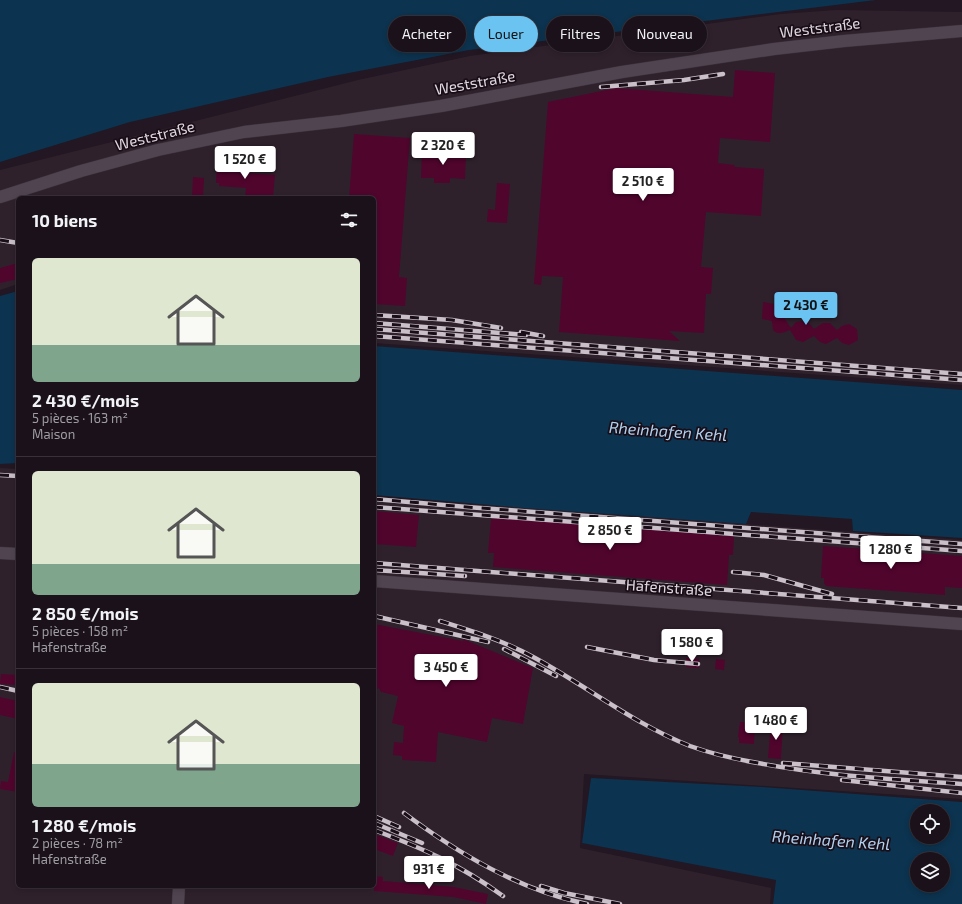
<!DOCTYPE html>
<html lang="fr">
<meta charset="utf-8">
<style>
:root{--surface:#1a111a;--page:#231a23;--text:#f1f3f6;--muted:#9f9da2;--line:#383139;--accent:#6bc3f2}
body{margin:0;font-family:"Exo 2",sans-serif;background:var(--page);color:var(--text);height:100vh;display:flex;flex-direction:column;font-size:15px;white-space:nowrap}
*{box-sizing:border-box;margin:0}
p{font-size:13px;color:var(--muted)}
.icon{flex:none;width:22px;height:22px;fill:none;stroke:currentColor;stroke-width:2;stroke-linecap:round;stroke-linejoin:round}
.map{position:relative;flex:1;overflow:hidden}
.panel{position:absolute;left:16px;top:196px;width:360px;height:692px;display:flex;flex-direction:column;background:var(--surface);border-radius:6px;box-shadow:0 2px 6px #0003,0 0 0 1px var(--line)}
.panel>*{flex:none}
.banner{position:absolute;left:388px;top:16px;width:380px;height:36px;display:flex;gap:8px}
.controls{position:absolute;left:910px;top:804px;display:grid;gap:8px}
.controls a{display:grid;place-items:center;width:40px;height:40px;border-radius:50%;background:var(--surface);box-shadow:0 2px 6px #0003,0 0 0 1px var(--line);font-size:20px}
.price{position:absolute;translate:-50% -34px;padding:0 9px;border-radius:4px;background:#fff;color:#222;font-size:13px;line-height:26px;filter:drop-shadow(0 1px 2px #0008)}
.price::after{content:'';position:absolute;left:50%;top:24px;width:12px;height:9px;margin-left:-6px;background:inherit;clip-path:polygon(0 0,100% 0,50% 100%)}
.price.current{background:var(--accent);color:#111}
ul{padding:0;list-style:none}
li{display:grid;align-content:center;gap:8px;height:212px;padding:0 16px}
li+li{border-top:1px solid var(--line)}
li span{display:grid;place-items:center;height:124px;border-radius:6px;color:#555}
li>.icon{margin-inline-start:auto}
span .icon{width:72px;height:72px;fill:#fffc;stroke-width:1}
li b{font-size:17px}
h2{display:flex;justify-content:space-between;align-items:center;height:48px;padding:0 16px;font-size:17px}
.pill{padding:0 14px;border-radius:18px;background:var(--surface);box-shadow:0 2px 6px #0003,0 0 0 1px var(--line);font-size:14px;line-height:36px}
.pill.current{background:var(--accent);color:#111}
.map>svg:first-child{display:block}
.industrial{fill:#2f212c}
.water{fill:#0c334f;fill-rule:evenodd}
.building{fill:#50052d}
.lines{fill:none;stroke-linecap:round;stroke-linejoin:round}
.minor-casing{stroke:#3a323a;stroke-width:13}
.minor{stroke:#514451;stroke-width:12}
.rail-casing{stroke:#c9c0c9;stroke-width:4.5}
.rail{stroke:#190e18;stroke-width:3;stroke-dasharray:9;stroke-linecap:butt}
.labels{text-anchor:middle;stroke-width:3.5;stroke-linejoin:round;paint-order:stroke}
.street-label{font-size:15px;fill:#e0d8e0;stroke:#190e18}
.water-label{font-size:16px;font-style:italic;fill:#afd1ef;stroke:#190e18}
</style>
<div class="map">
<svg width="962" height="904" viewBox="0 0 962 904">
<rect width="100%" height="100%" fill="#221722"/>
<!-- industrial -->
<path class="industrial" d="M836,10L962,12V385L374,343V198H18V284L0,290V170L358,80L470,56L781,14Z
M0,468L18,469V886H374V497L962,540V799L584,774L580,848L771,888L770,904H0Z"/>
<!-- water -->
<path class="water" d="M0,0H876L469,50L328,77L130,122L0,162Z
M18,291V463L0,464V296Z
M374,346L962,390V538L853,531L852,519L751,512L746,524L524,508L374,495Z
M591,778L763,787L962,802V904H773L776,880L582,843ZM917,811H943V837H917ZM917,859H943V885H917Z"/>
<!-- building -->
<path class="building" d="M735,70L775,73L770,142L720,138L718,163L734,165L735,167L764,169L761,216L706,212L701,267L713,268L711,294H706L704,333L669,331L680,341L559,332L563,277L542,276L541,285L534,284L548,102L616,88L733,97Z
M354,134L410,138L399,277L407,278L405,306L374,304V198H349Z
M422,151L466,153L465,179L450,178V183H434V178H421Z
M221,156L236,157L235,172L275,175L273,198H245L246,188L219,186V183H216L217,167H221Z
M193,177L204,178L203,198H192Z
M497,183L510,184L507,223L487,222L488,209L495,210Z
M18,263V279L0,283V268Z
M778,298H786L789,302V310L783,316L791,328L796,322L803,321L809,323L814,329L823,323H830L837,330L842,326L849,324L857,329L858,340L849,345L842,343L837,338L826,344L820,342L814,336L803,342L796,340L790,330L782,333H777L773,330L772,321L762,319L763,302L774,304Z
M374,511L419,515L416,547L374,544Z
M497,518L730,536L734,537L733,555H729L727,585L493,567L494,553H488L491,519Z
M823,546L962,556V588L945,587V595L826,586L824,583V578H821Z
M374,624L463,641V639L533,668L523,724L492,718L487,742L438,732L436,762L402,760V756L393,755L394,742L403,743L404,726L392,723L398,696L381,692L379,688L374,691Z
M686,658L699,659V668L686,667Z
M716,659L725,660L724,670L715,669Z
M1,674L18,675V685L0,684Z
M0,697L18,701V719L0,715Z
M740,722L755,723L754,744L739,743V737H738Z
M771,723L783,724L781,759L768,758Z
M14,752H18V792L0,789L1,781L8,782Z
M374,834L398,843L393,856L374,849Z
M374,876L383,877V881L454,887L488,894L486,904L453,897L374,891Z"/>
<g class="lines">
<defs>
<path id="minor" d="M0,197L81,171L158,150L244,132L341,121L441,106L622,72L774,49L844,41L962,31
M0,553L18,554
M374,581L962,624
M178,904L179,886"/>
</defs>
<!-- minor casing -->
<use href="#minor" class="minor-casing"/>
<!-- minor -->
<use href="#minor" class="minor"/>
<defs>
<path id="rail" d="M601,87L684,80L723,74
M0,240L18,243
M374,315L452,320L501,328
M374,323L526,335
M374,329L962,374
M521,332L543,336
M374,336L962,380
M0,475L18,476
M374,499L467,507L962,544
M374,507L962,551
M374,563L962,608
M374,570L465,576
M733,572L764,575L832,594
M374,616L488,642
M440,621C472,631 505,641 535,658C588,687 634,724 690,746C712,754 735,759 758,763C825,776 893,779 962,784
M587,647L654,660L698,664
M504,649L556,676
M0,687L18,691
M783,763L962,777
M842,780L962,793
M404,813C459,854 519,890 587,904
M374,816L399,827
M374,823L422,843
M374,830C424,849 459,864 503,896
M541,886L564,893L620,904"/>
</defs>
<!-- rail casing -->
<use href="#rail" class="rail-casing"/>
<!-- rail -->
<use href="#rail" class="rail"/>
</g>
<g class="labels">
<!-- street labels -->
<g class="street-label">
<text transform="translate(820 28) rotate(-7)" y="5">Weststraße</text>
<text transform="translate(475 83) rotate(-10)" y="5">Weststraße</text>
<text transform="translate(155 136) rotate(-14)" y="5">Weststraße</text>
<text transform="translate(669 588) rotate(4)" y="5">Hafenstraße</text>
</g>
<!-- water labels -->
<g class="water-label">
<text transform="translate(668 431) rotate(4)" y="6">Rheinhafen Kehl</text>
<text transform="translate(831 840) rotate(4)" y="6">Rheinhafen Kehl</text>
</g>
</g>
</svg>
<div class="controls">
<a><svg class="icon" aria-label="locate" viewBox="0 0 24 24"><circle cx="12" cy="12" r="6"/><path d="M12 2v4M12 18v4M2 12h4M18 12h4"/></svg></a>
<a><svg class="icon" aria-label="layers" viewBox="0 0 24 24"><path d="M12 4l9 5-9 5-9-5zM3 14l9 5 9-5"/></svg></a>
</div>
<b class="price" style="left:443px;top:166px">2 320 €</b>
<b class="price" style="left:245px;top:180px">1 520 €</b>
<b class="price" style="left:643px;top:202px">2 510 €</b>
<b class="price current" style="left:806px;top:326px">2 430 €</b>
<b class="price" style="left:610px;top:551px">2 850 €</b>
<b class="price" style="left:891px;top:570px">1 280 €</b>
<b class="price" style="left:692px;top:663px">1 580 €</b>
<b class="price" style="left:446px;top:688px">3 450 €</b>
<b class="price" style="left:776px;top:741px">1 480 €</b>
<b class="price" style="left:429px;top:890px">931 €</b>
<div class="banner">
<a class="pill">Acheter</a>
<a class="pill current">Louer</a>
<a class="pill">Filtres</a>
<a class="pill">Nouveau</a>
</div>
<section class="panel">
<h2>10 biens<svg class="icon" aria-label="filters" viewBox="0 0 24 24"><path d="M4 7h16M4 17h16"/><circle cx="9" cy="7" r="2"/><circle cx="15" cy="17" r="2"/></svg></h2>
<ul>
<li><span style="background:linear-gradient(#dfe7d0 70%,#7fa58c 0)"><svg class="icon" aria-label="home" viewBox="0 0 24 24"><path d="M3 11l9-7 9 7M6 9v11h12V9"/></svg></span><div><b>2 430 €/mois</b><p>5 pièces · 163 m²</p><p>Maison</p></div></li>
<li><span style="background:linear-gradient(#dfe7d0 75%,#7fa58c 0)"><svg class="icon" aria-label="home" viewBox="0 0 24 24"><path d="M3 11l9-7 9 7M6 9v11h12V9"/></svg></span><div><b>2 850 €/mois</b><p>5 pièces · 158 m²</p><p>Hafenstraße</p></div></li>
<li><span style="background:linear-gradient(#dfe7d0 65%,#7fa58c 0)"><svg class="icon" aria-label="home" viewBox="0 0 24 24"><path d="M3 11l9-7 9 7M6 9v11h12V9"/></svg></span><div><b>1 280 €/mois</b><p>2 pièces · 78 m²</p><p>Hafenstraße</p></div></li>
</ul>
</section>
</div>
